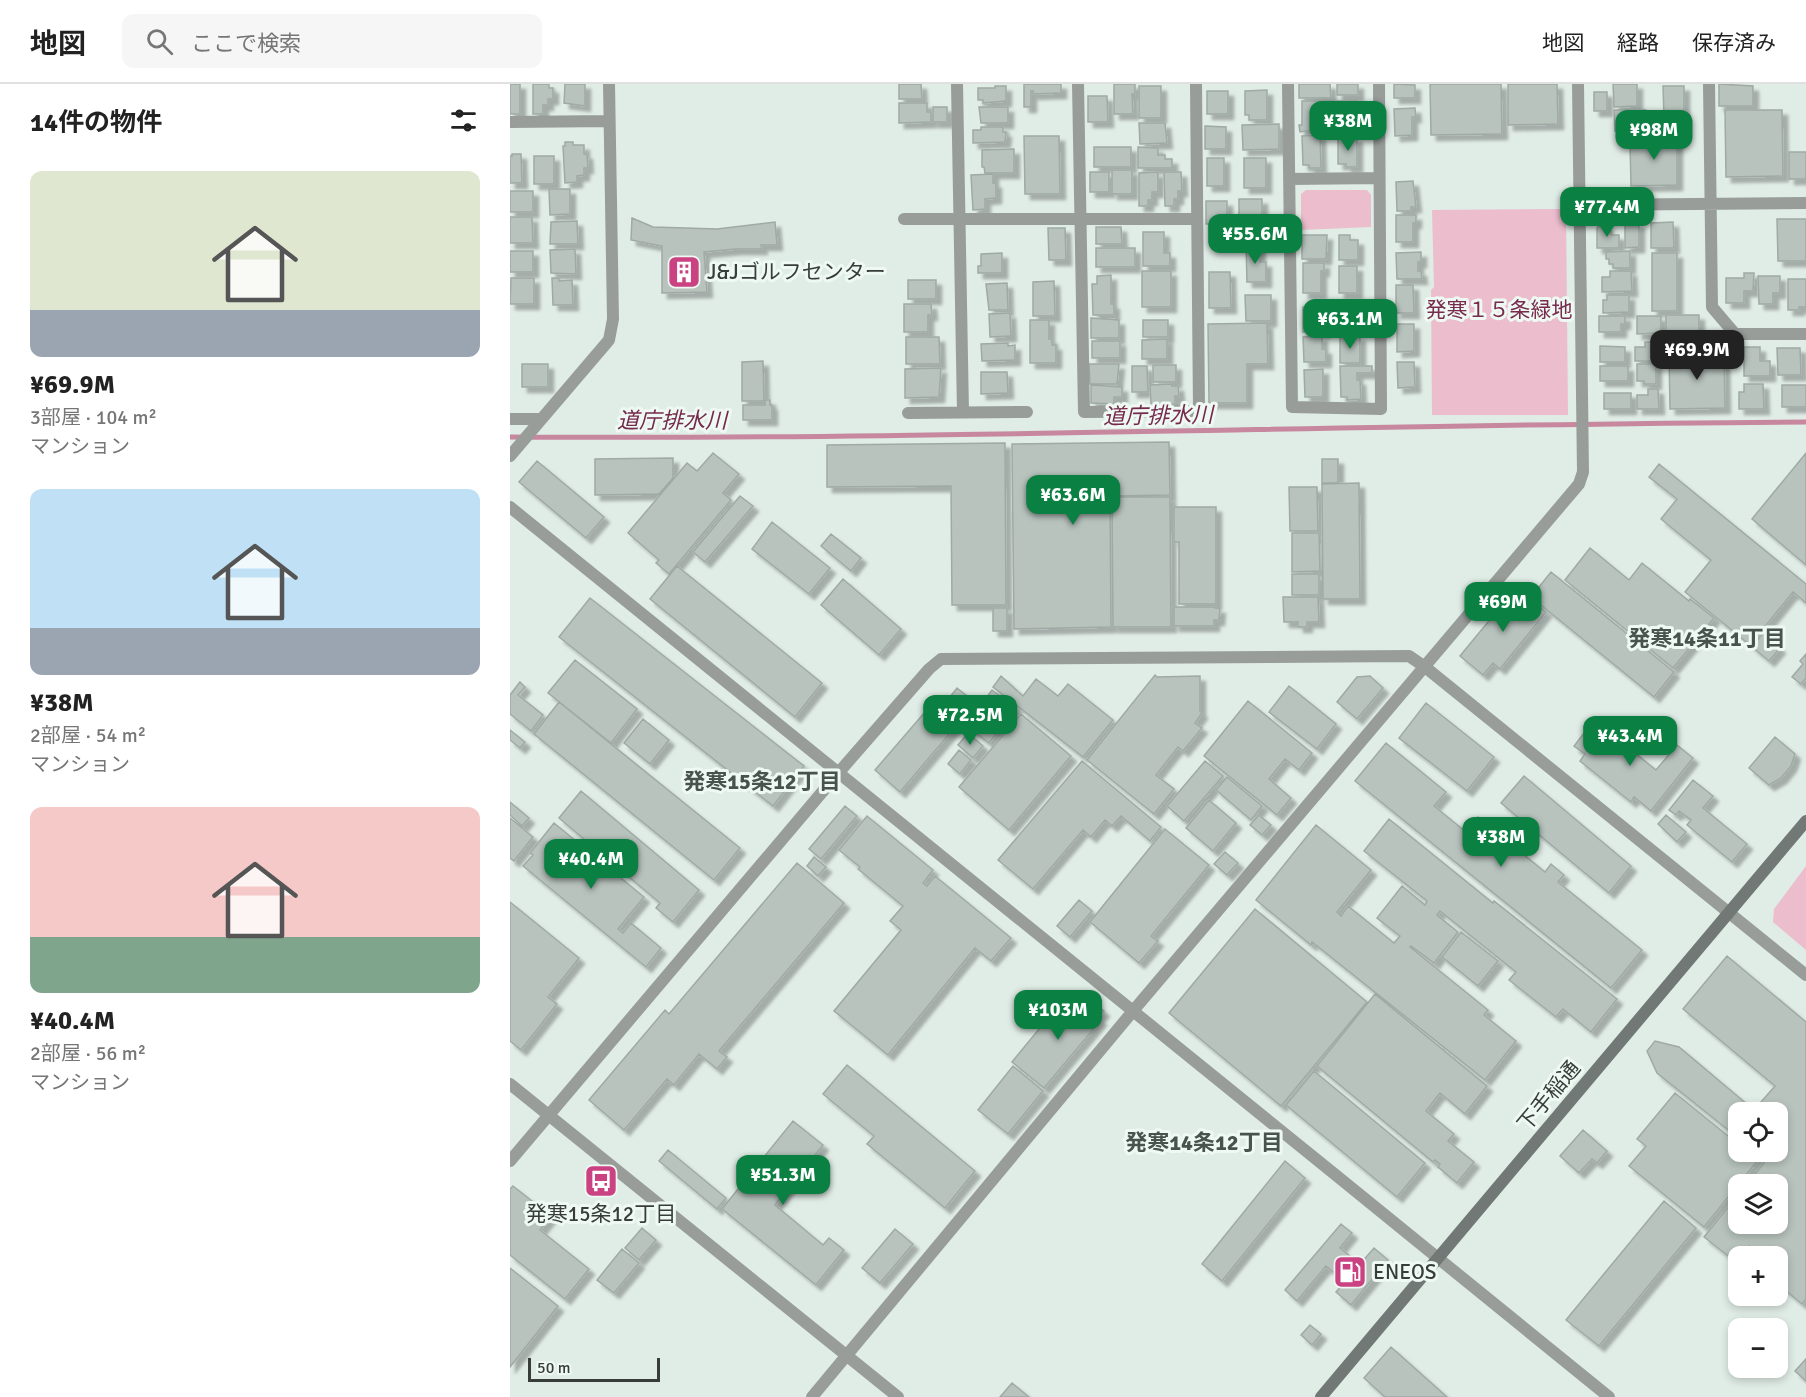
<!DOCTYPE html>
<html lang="ja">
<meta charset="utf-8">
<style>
:root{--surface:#fff;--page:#f6f6f6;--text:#222;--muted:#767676;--line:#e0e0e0;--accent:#0b8043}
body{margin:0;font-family:Signika,"Noto Sans JP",sans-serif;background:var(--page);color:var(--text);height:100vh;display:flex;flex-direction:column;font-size:22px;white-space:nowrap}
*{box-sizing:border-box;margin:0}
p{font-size:20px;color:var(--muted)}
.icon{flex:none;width:33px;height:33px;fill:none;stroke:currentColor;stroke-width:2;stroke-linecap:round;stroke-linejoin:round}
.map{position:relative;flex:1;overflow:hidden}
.details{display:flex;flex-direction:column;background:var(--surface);width:510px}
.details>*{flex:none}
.tools{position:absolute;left:1218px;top:1018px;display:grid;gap:12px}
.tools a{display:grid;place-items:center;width:60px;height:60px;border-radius:12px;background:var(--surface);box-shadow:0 3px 9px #0003;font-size:30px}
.scale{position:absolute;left:18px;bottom:15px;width:132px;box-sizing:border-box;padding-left:6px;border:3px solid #383d3a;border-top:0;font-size:16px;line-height:21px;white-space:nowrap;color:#383d3a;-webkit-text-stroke:4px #eef9f3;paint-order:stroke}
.price{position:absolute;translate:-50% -51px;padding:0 14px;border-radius:12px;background:var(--accent);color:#fff;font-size:20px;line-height:39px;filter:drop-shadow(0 2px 3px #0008)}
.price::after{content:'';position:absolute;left:50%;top:36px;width:18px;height:14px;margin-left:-9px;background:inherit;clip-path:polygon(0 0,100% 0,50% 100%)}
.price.selected{background:#222;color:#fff}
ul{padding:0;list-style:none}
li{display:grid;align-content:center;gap:12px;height:318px;padding:0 30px}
li span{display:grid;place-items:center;height:186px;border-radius:12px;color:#555}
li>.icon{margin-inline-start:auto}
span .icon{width:108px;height:108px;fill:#fffc;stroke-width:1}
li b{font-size:26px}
h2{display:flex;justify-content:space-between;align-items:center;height:72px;padding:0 30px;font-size:26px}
header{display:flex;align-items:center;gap:36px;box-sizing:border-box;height:84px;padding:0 30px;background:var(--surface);border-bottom:2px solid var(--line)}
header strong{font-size:28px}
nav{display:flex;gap:33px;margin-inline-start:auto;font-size:21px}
.search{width:420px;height:54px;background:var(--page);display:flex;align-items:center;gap:15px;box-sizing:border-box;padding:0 21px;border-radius:12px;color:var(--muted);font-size:22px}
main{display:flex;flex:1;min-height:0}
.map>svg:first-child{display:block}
.green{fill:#ecbdcd}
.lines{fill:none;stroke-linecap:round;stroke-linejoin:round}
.stream{stroke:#c7879e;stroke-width:5}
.building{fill:#b8c3be;stroke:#9faaa4;stroke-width:1.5;filter:url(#shadow)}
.minor{stroke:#989d9a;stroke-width:12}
.tertiary{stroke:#989d9a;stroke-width:12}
.secondary{stroke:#717875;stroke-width:12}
.labels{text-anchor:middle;stroke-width:6;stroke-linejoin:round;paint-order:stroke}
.poi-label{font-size:21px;fill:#383d3a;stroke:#eef9f3;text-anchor:start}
.park-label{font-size:21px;fill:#782b4d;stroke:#eef9f3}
.street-label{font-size:21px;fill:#383d3a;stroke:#eef9f3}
.water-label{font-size:22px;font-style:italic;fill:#75294b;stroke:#eef9f3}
.neighbourhood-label{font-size:22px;font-weight:bold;fill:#49534e;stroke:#eef9f3}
</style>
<header>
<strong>地図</strong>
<div class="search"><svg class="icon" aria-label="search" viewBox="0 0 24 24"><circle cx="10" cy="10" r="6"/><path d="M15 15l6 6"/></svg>ここで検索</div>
<nav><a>地図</a><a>経路</a><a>保存済み</a></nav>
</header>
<main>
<section class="details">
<h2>14件の物件<svg class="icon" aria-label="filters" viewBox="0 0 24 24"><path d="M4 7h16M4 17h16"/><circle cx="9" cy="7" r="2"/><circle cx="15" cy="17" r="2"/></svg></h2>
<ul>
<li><span style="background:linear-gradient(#dfe7d0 75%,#9aa5b1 0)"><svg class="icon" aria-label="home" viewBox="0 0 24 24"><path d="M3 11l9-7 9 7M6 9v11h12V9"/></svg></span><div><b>¥69.9M</b><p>3部屋 · 104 m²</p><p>マンション</p></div></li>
<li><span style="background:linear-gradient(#bfe0f5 75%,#9aa5b1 0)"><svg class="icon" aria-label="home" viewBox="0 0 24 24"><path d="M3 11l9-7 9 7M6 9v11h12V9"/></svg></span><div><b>¥38M</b><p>2部屋 · 54 m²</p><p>マンション</p></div></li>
<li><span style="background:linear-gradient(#f6c9c9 70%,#7fa58c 0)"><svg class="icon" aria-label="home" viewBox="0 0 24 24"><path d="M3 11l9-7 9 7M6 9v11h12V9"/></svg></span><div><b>¥40.4M</b><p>2部屋 · 56 m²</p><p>マンション</p></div></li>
</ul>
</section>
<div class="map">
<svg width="1296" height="1313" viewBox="0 0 1296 1313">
<defs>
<filter id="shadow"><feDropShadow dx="5.5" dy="5.5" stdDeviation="1.5" flood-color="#0004"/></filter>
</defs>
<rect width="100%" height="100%" fill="#e0ece6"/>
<!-- green -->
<path class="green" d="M796,106H857L861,111V143L791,146V110Z
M1056,125L1058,331H922L921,206L924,203L922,126Z
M1296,782V866L1263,838L1264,825Z"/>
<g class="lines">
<!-- stream -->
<path class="stream" d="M0,353C432,356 864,340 1296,338"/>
</g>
<!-- building -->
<path class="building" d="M0,0H10V30H0Z
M23,0H39V4H43V15H38V21H33V30H23Z
M55,0H75V22L54,19Z
M389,0H411L412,15H389Z
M514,0H551V9L523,10V7H521V23H514Z
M604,0H625V10H622L623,30H604Z
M789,0H820L821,14H789Z
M827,0H848V11H827Z
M884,0L905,1V14H884Z
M920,0H991L992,50L921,51Z
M998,0H1047L1048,40L998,41Z
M1103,0H1127V22L1104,23Z
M1209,0L1243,2V22H1209Z
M485,2H496V17L473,19V16H468V4H485Z
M629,2H651V34H629Z
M1153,2H1174V34H1154Z
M757,6V36H739V31H735V7Z
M697,7H718V30H697Z
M1084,8H1097V27H1084Z
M578,12H597L598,38H578Z
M792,17H812L813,24H810V45L790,48L789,41H792Z
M827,17H847V39H844V45H828Z
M389,19H417V28H421V38L389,39Z
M423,23H437V38H423Z
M469,23H498V39H471Z
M905,24L906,33H902V51L885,52L884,25Z
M1104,26H1136V40H1132L1125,47H1105Z
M1215,26H1272L1273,92L1216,93Z
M629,39H655L657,59L630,60Z
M769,40V65L733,66L732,41Z
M695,42L716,43V65H695Z
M471,43H493V48H496L495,58L463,59V46H471Z
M810,51L811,84H799V81H793L792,52Z
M514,52H549L550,110H515Z
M1167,52V101L1121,102L1120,60H1123V53Z
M835,53H847V83H836V80H828V55H835Z
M55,58H63V61H74V70H77L78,84H74V91L67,92V98L55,99L53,62H55Z
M584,63H621V83H584Z
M628,63L648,64V71H655V75H662V84H628Z
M504,65V89H475L474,83H472V66Z
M1279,68H1296V95H1279Z
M2,70H11L12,99H0V72H2Z
M24,72H44V100H24Z
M697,74H714V102H697Z
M734,74H756V104H734Z
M602,86H622V110H602Z
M580,88H599V108H580Z
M648,88V108H642V116H638V122H629V89Z
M654,88H671L672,107H668V115H664V122H655Z
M483,90V99H486V114L475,115V125L463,126L461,91Z
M903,97L906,123H901V127H887L886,98Z
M39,105H60V130L40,131Z
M0,107H23V128H0Z
M729,115H752V141H729Z
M696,117H717V140H696Z
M886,131H906V139H903V158H886Z
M0,133H22L23,159H0Z
M122,134L143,143L207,145L265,138L267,161H251L252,165H226L194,168L197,208L152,209V162L121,156Z
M1267,135H1296V177H1268Z
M67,137L68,160H40L41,138Z
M1163,138L1164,164H1141V139Z
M1115,139H1129V163L1115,164Z
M1090,141H1097V147H1101V151H1109V164H1087V144Z
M586,143H611L612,160H586Z
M538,144H555L556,176H539Z
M633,148H654V169H660V182H633Z
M792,151H817L816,175H792Z
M829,151H840V156H848V176H829Z
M736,161H750V178H756V198H737Z
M586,164H625V183H586Z
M65,165L66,190L41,189L40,166Z
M0,167H23V188H0Z
M1120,167V184H1103V180H1099V175H1096V168Z
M911,168V178H908V187H911L912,195H887L886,169Z
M492,169V189H468V182H471V170Z
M1142,169H1167V227H1142Z
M793,179H814V187H811V209H793Z
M829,182H847V209H829Z
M632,187H661V223H632Z
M1100,187H1121L1122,207L1092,208V193H1100Z
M699,188H720L721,224H699Z
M1234,189H1244L1243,207H1234V219H1216V194H1234Z
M601,191V220H604V231H583L582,200H587V192Z
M1248,192H1270V209H1263V220H1249Z
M1,194H24V220H0Z
M42,194H49V197L62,196L63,221H43Z
M1278,195H1296V223H1289V226H1278Z
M398,196H426V215H398Z
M544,197L545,232H523V198Z
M497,199L498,226H479L476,200Z
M886,201H903L904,229H886Z
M735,211H761V237H736Z
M1097,211H1119V228L1093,229V216H1097Z
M804,216H814L815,248H793V223H804Z
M847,218V247L829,248L828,219Z
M394,220H421L422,231H418V248H394Z
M500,229L501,252L480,253L479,230Z
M1156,231H1189V250H1156Z
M1089,232H1115V240H1111V248H1089Z
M1127,232H1151V249L1127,250Z
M581,234L609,236V254H581Z
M520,236H539V255H542V261H546V279H520Z
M633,236H658V253H633Z
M757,239L758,280H737V319H699L698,240Z
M887,240H904V267L887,268Z
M812,252V265H816V278H794L793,253Z
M830,252H850V279H830Z
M396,253H429L430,280H396Z
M657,255V275H632V256Z
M582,257H610V274H582Z
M1135,258H1147V277H1125V263H1135Z
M498,259V262L505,261V276L472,277L471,260Z
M1090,262L1115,263V278H1090Z
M1234,263H1250V277H1260V292H1234Z
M1267,264H1290L1291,291H1268Z
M1214,269L1215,324L1160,325L1159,270Z
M253,277L254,317H232V278Z
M887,278H904L905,303L888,304Z
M12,280H38V303H12Z
M579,280H609L607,300H580Z
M1127,280H1146V300H1134V297H1127Z
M643,281H666V298H643Z
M622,282H637L638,308H622Z
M830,282H862V289H847V296H850L851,315L837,316V313H831Z
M1090,282H1118V297H1090Z
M431,284L429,313L395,314V285Z
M813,285V313H795L794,286Z
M471,288H497L498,309L471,310Z
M662,300V302H668L669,312H665V320H641L640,301Z
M1234,300H1253L1254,325H1229V308H1234Z
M581,301L612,303V313H604V320L581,319Z
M1272,301H1296V323H1272Z
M1138,305H1148L1149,325H1127V311H1138Z
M1094,309H1121V325H1094Z
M255,316H260V321H262V336H233V321H255Z
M659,358L660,411L600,412L601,543L504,545L502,360Z
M495,359L496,521H442L441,402L317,403V361Z
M203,369L229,390L213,409L221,416L159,490L146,479L149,476L118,449L177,379L187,387Z
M1296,369V481L1242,435Z
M163,374V394L149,410L85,411V375Z
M812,375H828V399H812Z
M27,377L94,433L76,454L9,398Z
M1149,380L1296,500V519L1283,508L1240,561L1175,508L1201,476L1151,435L1167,415L1139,393Z
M849,399L850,515H813L812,400Z
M779,403H807L808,447H780Z
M230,412L243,422L195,478L183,468Z
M602,413H660L661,543H603Z
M664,423H706V520H669V458H664Z
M262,438L320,484L299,510L242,465Z
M782,449H809L810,487L782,488Z
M321,450L351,474L341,487L311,462Z
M1080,464L1119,496L1132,479L1179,517L1180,515L1204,534L1163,584L1055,496Z
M167,482L312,599L285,633L140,515Z
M1041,488L1164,588L1144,613L1021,513Z
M782,490H809V511H782Z
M333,495L391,545L369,571L311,521Z
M1006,504L1036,528L990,585L983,579L973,591L950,572Z
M773,513H808L809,538H797V543H788V538H774Z
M80,514L294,682L263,722L49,553Z
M664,523H705V524H710L709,536H704V542H664Z
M483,524H497V547H483Z
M1253,549L1270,564L1259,577L1242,563Z
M1296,570V594L1291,600L1282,593L1293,580L1290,577Z
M65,576L127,625L101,659L38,609Z
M645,591L647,593L690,592V627L692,629L685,639L692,644L673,667L668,663L646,691L664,705L644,730L577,676Z
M491,592L513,612L526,595L548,612L558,600L603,636L573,673L483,603Z
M860,592L873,604L847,635L827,618L847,593Z
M10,598L15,603L8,611L33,631L21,647L0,630V611Z
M779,602L826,640L807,665L759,628Z
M447,604L470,622L482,606L506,624L479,659L428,620L432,615L436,618Z
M738,617L802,669L789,686L775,675L759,695L781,714L767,731L694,672Z
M49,618L230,764L204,796L24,650Z
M916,619L984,673L957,707L889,654Z
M421,621L446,642L390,708L365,686Z
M511,630L561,672L499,746L449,703Z
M133,635L159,656L140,680L114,659Z
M1084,636L1146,686L1167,661L1183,674L1141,727L1124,713L1121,718L1070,677L1075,670L1064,662Z
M0,646L15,658L10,664L0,656Z
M458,649L473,662L463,674L448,661Z
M1265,653L1285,670L1281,682L1271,694L1259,701L1239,684Z
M876,659L936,708L924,722L956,748L968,733L1035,788L1041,780L1054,791L1048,798L1132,866L1101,904L845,697Z
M449,666L461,676L450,690L438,680Z
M572,677L651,743L640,757L611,732L602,742L595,736L581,753L573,746L523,805L488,776Z
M695,677L713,692L674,737L657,722Z
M1014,692L1121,782L1099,809L991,719Z
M717,693L752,722L741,736L706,706Z
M1183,696L1203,712L1193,724L1237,760L1222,778L1177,741L1181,736L1169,727L1166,731L1159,726Z
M71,707L189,806L163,838L146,824L150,819L49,734Z
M699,716L726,739L703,767L676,744Z
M0,718L19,734L12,742L0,731Z
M335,722L347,732L311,775L299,765Z
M749,731L761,741L752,751L740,741Z
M1156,731L1176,748L1167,758L1148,740Z
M357,732L423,786L413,799L417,802L425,792L501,854L481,877L465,864L378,971L324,927L391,846L380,837L393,822L348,785L350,783L329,766Z
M0,734L23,753L4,777L0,774Z
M879,735L983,819L984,817L1107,915L1081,948L1053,925L1046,933L999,896L1006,888L930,827L927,831L948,848L924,879L901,862L900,863L978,926L974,931L1006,957L975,996L802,858L801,861L746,816L806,741L861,786L827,828L831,832L838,822L884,859L890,852L867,834L892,802L915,821L917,817L854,767Z
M44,739L134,813L108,845L113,849L121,839L151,864L136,883L13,782L23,771L20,769Z
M655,745L699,781L641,852L648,857L629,879L580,838Z
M715,768L728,779L717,791L704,780Z
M304,773L316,783L308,792L297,782Z
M287,779L334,819L209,967L217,973L207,985L189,970L164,1001L157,995L114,1046L79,1016L155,926L159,930Z
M569,816L582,827L560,853L547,842Z
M0,818L69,874L38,913L47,920L11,966L0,957Z
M745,825L857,918L771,1022L659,929Z
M951,848L988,877L968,902L932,873Z
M1217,872L1296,938V1215L1292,1220L1268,1200V1173H1252L1239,1162L1226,1178L1194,1153L1228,1111V1140H1268V1101H1236L1254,1079L1240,1068H1268V1029H1228V1058L1220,1051L1222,1049L1147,989L1137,967L1145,957L1169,963L1244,1026L1265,1002L1173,925Z
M572,909L594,927L588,934L591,936L534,1004L502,978L538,934L546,941Z
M865,910L977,1002L955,1030L930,1009L916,1027L944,1050L938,1057L964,1078L947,1099L928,1083L930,1080L925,1076L923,1078L807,982Z
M337,981L465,1087L435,1124L357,1060L364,1052L313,1010Z
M503,982L533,1007L498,1050L468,1026Z
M804,987L915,1079L887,1113L776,1021Z
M1165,1009L1228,1060V1068H1238L1248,1076L1194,1143L1119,1082L1136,1062L1127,1055Z
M283,1037L313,1061L265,1121L313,1161L319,1154L334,1166L306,1201L212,1125Z
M1073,1046L1097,1067L1087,1079L1082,1075L1069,1089L1050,1072Z
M158,1066L216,1114L207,1125L149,1077Z
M775,1077L795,1094L712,1197L692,1180Z
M3,1102L41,1132L30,1146L79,1185L55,1215L0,1171V1105Z
M1154,1117L1186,1144L1089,1262L1056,1236Z
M831,1140L842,1149L830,1164L850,1180L864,1164L878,1176L841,1221L826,1208L835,1198L816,1182L787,1217L775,1206Z
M132,1144L146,1156L129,1176L115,1164Z
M385,1145L403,1160L370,1199L352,1184Z
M112,1165L129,1179L104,1209L87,1196Z
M0,1184L48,1222L0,1283Z
M800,1241L811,1250L802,1261L791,1251Z
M881,1263L937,1313H875L854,1294Z
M1296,1275V1297L1285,1287Z
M502,1299L519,1313H490Z"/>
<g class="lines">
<!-- minor -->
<path class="minor" d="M447,0L453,328
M568,0L574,328L689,327L686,0
M778,0L782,323L871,325L869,0
M1199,0L1202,223L1225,250H1296
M0,38L99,37
M779,95L869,94
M1069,121L1296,119
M394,135H687
M398,329L517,328
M0,335H31
M0,372L99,256L103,235L99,0
M0,423C368,718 733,1016 1099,1313
M0,1077L330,687L419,585L431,575L899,572L915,583L1296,891
M302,1313L623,927L1069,400L1073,388L1068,0"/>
<!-- tertiary -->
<path class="tertiary" d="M0,1000L388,1313"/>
<!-- secondary -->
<path class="secondary" d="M811,1313L1296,737"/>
</g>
<!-- icons -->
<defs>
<symbol id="building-square" viewBox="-11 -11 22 22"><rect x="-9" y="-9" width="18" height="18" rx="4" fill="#ca4281" stroke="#eef9f3"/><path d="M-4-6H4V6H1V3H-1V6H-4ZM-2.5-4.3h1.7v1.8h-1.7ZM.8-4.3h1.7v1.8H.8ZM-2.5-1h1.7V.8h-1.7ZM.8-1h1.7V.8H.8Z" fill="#fff"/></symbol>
<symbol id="bus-square" viewBox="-11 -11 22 22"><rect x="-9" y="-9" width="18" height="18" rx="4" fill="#ca4281" stroke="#eef9f3"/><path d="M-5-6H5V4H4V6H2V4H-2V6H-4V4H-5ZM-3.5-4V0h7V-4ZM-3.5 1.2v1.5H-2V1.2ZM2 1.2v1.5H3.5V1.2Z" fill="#fff"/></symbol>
<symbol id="fuel-square" viewBox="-11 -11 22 22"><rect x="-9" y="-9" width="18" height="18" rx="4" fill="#ca4281" stroke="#eef9f3"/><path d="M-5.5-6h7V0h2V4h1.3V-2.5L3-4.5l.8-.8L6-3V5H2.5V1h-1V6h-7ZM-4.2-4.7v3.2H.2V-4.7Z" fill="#fff"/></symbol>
</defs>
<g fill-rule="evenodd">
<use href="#building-square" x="155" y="169" width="38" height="38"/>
<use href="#bus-square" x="72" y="1078" width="38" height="38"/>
<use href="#fuel-square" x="821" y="1169" width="38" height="38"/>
</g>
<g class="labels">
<!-- poi labels -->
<g class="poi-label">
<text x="197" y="195">J&amp;Jゴルフセンター</text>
<text x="91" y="1137" text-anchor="middle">発寒15条12丁目</text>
<text x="863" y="1195">ENEOS</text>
</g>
<!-- park labels -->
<g class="park-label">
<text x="989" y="233">発寒１５条緑地</text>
</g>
<!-- street labels -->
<g class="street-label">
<text transform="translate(1039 1012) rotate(-50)" y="7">下手稲通</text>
</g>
<!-- water labels -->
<g class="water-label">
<text transform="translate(648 331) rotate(-1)" y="8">道庁排水川</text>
<text x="162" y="344">道庁排水川</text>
</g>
<!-- neighbourhood labels -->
<g class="neighbourhood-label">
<text x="1197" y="562">発寒14条11丁目</text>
<text x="252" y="705">発寒15条12丁目</text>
<text x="694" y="1066">発寒14条12丁目</text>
</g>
</g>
</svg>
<div class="tools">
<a><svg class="icon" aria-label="locate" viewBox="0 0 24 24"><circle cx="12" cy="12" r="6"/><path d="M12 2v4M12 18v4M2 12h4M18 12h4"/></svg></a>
<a><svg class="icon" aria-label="layers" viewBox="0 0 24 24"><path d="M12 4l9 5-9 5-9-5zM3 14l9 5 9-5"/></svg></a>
<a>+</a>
<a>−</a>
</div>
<div class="scale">50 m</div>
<b class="price" style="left:838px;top:68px">¥38M</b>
<b class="price" style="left:1144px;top:77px">¥98M</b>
<b class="price" style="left:1097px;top:154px">¥77.4M</b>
<b class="price" style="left:745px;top:181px">¥55.6M</b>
<b class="price" style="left:840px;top:266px">¥63.1M</b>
<b class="price selected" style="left:1187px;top:297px">¥69.9M</b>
<b class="price" style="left:563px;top:442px">¥63.6M</b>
<b class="price" style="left:993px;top:549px">¥69M</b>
<b class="price" style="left:460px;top:662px">¥72.5M</b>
<b class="price" style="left:1120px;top:683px">¥43.4M</b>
<b class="price" style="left:991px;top:784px">¥38M</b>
<b class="price" style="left:81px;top:806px">¥40.4M</b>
<b class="price" style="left:548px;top:957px">¥103M</b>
<b class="price" style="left:273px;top:1122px">¥51.3M</b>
</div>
</main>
